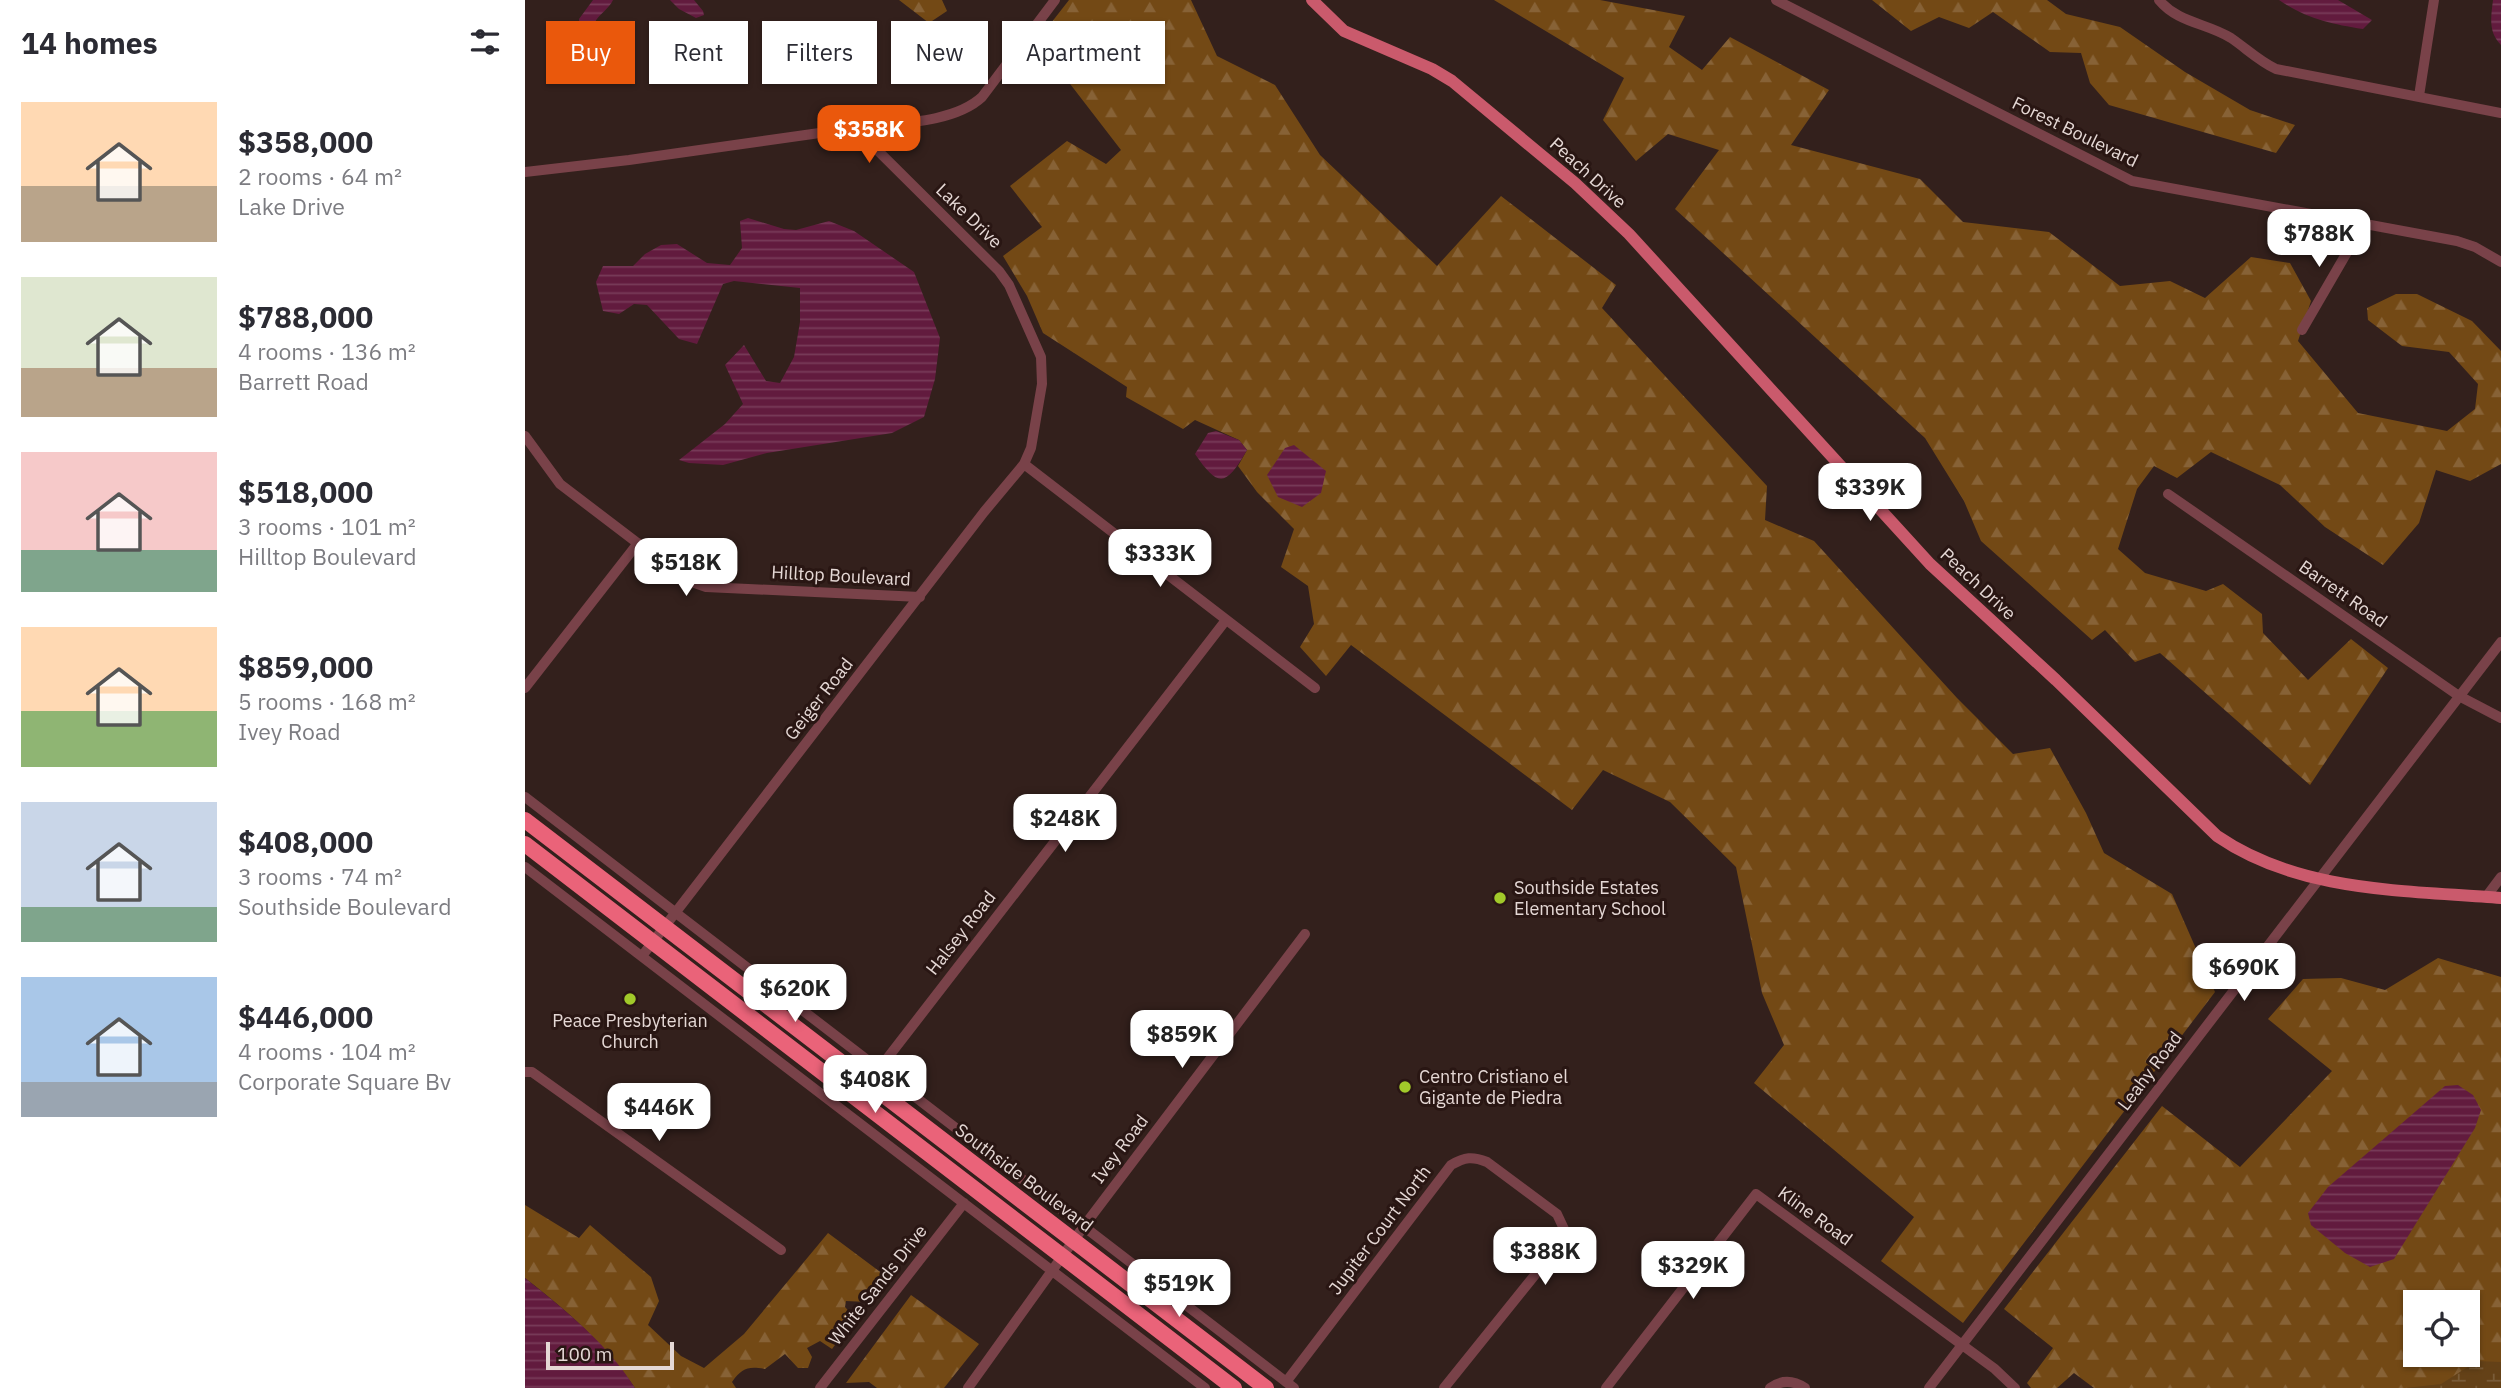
<!DOCTYPE html>
<meta charset="utf-8">
<style>
:root{--surface:#fff;--page:#f2f2f3;--text:#2b2b33;--muted:#7c7c81;--accent:#ea580c}
body{margin:0;font-family:"IBM Plex Sans",sans-serif;background:var(--page);color:var(--text);height:100vh;display:flex;flex-direction:column;font-size:26px;white-space:nowrap}
*{box-sizing:border-box;margin:0}
p{font-size:23px;color:var(--muted)}
.icon{flex:none;width:38px;height:38px;fill:none;stroke:currentColor;stroke-width:2;stroke-linecap:round;stroke-linejoin:round}
.map{position:relative;flex:1;overflow:hidden}
.details{display:flex;flex-direction:column;background:var(--surface);width:525px}
.details>*{flex:none}
.banner{position:absolute;left:21px;top:21px;width:665px;height:63px;display:flex;gap:14px}
.tools{position:absolute;left:1878px;top:1290px;display:grid;gap:14px}
.tools a{display:grid;place-items:center;width:77px;height:77px;border-radius:0px;background:var(--surface);box-shadow:0 2px 5px #0004;font-size:35px}
.scale{position:absolute;left:21px;bottom:18px;width:128px;box-sizing:border-box;padding-left:7px;border:4px solid #e5d8d5;border-top:0;font-size:19px;line-height:24px;white-space:nowrap;color:#e5d8d5;-webkit-text-stroke:5px #291613;paint-order:stroke}
.price{position:absolute;translate:-50% -60px;padding:0 16px;border-radius:14px;background:#fff;color:#222;font-size:23px;line-height:46px;filter:drop-shadow(0 2px 4px #0008)}
.price::after{content:'';position:absolute;left:50%;top:42px;width:21px;height:16px;margin-left:-10px;background:inherit;clip-path:polygon(0 0,100% 0,50% 100%)}
.price.selected{background:var(--accent);color:#fff}
ul{padding:0;list-style:none}
li{display:flex;align-items:center;gap:21px;height:175px;padding:0 21px}
li span{display:grid;place-items:center;flex:none;width:196px;height:140px;border-radius:0px;color:#555}
li>.icon{margin-inline-start:auto}
span .icon{width:84px;height:84px;fill:#fffc;stroke-width:1}
li b{font-size:30px}
h2{display:flex;justify-content:space-between;align-items:center;height:84px;padding:0 21px;font-size:30px}
.tag{padding:0 24px;border-radius:0px;background:var(--surface);box-shadow:0 2px 5px #0004;font-size:24px;line-height:63px}
.tag.selected{background:var(--accent);color:#fff}
main{display:flex;flex:1;min-height:0}
.map>svg:first-child{display:block}
.forest{fill:url(#forest-firs);fill-rule:evenodd}
.wetland{fill:url(#wetland-marsh)}
.water{fill:url(#water-rules)}
.lines{fill:none;stroke-linecap:round;stroke-linejoin:round}
.minor{stroke:#794249;stroke-width:10}
.major{stroke:#ca5a6c;stroke-width:12}
.highway{stroke:#ea6379;stroke-width:16}
.poi-dot{fill:#a1c92a;stroke:#291613;stroke-width:2.5}
.labels{text-anchor:middle;stroke-width:6;stroke-linejoin:round;paint-order:stroke}
.street-label{font-size:18px;fill:#e5d8d5;stroke:#291613}
.poi-label{font-size:18px;fill:#e5d8d5;stroke:#291613;text-anchor:start}
</style>
<main>
<section class="details">
<h2>14 homes<svg class="icon" aria-label="filters" viewBox="0 0 24 24"><path d="M4 7h16M4 17h16"/><circle cx="9" cy="7" r="2"/><circle cx="15" cy="17" r="2"/></svg></h2>
<ul>
<li><span style="background:linear-gradient(#ffd9b3 60%,#b9a48a 0)"><svg class="icon" aria-label="home" viewBox="0 0 24 24"><path d="M3 11l9-7 9 7M6 9v11h12V9"/></svg></span><div><b>$358,000</b><p>2 rooms · 64 m²</p><p>Lake Drive</p></div></li>
<li><span style="background:linear-gradient(#dfe7d0 65%,#b9a48a 0)"><svg class="icon" aria-label="home" viewBox="0 0 24 24"><path d="M3 11l9-7 9 7M6 9v11h12V9"/></svg></span><div><b>$788,000</b><p>4 rooms · 136 m²</p><p>Barrett Road</p></div></li>
<li><span style="background:linear-gradient(#f6c9c9 70%,#7fa58c 0)"><svg class="icon" aria-label="home" viewBox="0 0 24 24"><path d="M3 11l9-7 9 7M6 9v11h12V9"/></svg></span><div><b>$518,000</b><p>3 rooms · 101 m²</p><p>Hilltop Boulevard</p></div></li>
<li><span style="background:linear-gradient(#ffd9b3 60%,#8fb573 0)"><svg class="icon" aria-label="home" viewBox="0 0 24 24"><path d="M3 11l9-7 9 7M6 9v11h12V9"/></svg></span><div><b>$859,000</b><p>5 rooms · 168 m²</p><p>Ivey Road</p></div></li>
<li><span style="background:linear-gradient(#c9d6e8 75%,#7fa58c 0)"><svg class="icon" aria-label="home" viewBox="0 0 24 24"><path d="M3 11l9-7 9 7M6 9v11h12V9"/></svg></span><div><b>$408,000</b><p>3 rooms · 74 m²</p><p>Southside Boulevard</p></div></li>
<li><span style="background:linear-gradient(#a9c7e8 75%,#9aa5b1 0)"><svg class="icon" aria-label="home" viewBox="0 0 24 24"><path d="M3 11l9-7 9 7M6 9v11h12V9"/></svg></span><div><b>$446,000</b><p>4 rooms · 104 m²</p><p>Corporate Square Bv</p></div></li>
</ul>
</section>
<div class="map">
<svg width="1976" height="1388" viewBox="0 0 1976 1388">
<defs>
<pattern id="forest-firs" width="22" height="20" patternUnits="userSpaceOnUse" patternTransform="scale(1.75)"><rect width="22" height="20" fill="#734915"/><path d="M5 1l3.5 6h-7zM16 11l3.5 6h-7z" fill="#876236"/></pattern>
<pattern id="wetland-marsh" width="20" height="14" patternUnits="userSpaceOnUse" patternTransform="scale(1.75)"><rect width="20" height="14" fill="#644117"/><path d="M1 5h8M5 5V1M11 12h8M15 12V8" fill="none" stroke="#7a5c38"/></pattern>
<pattern id="water-rules" width="6" height="5" patternUnits="userSpaceOnUse" patternTransform="scale(1.75)"><rect width="6" height="5" fill="#621b3e"/><path d="M0 2.5h6" fill="none" stroke="#783b59"/></pattern>
</defs>
<rect width="100%" height="100%" fill="#33201c"/>
<!-- forest -->
<path class="forest" d="M374,0H417L422,11L404,23Z
M544,0H666L692,56L750,85L795,155L912,266L976,196L1091,285L1077,308L1242,486L1240,520L1289,541L1432,698L1488,754L1525,748L1561,813L1579,853L1647,894L1690,992L1438,1323L1356,1261L1389,1217L1229,1083L1259,1045L1237,993L1211,867L1145,802L1078,770L1047,810L826,645L801,676L775,647L789,624L783,586L756,567L769,529L732,492L713,466L722,450L714,440L670,420L658,429L601,397L602,387L518,333L502,296L478,256L517,227L485,186L542,141L581,164L596,150L512,41Z
M969,0H1075L1160,16L1144,47L1177,70L1205,37L1304,90L1266,145L1395,179L1438,222L1524,232L1595,286L1645,281L1680,298L1726,257L1765,263L1786,301L1773,341L1833,413L1922,431L1950,409L1953,384L1924,352L1877,346L1843,320L1842,308L1871,294H1892L1947,321L1976,351V464L1945,481L1911,470L1894,523L1858,565L1800,527L1755,485L1686,452L1652,478L1629,466L1612,489L1593,549L1620,573L1681,591L1698,584L1737,614L1738,633L1783,680L1826,639L1863,668L1785,785L1635,653L1610,662L1580,630L1567,640L1456,541L1439,501L1400,438L1150,209L1194,150L1143,134L1111,161L1078,120L1099,78Z
M1347,0H1522L1541,14L1595,27L1660,72L1725,110L1770,125L1751,153L1584,105L1565,83L1556,53L1525,52L1468,12L1444,28L1414,17L1386,31Z
M1913,958L1976,977V1388H1569L1549,1373L1532,1388H1506L1502,1383L1528,1348L1479,1309L1637,1106L1715,1167L1807,1071L1743,1019L1778,979L1816,978L1860,990ZM1890,1302H1942V1354H1890Z
M0,1205L54,1238L65,1225L126,1277L134,1301L123,1325L156,1356L179,1368L219,1334L303,1233L362,1277L342,1302L321,1301L320,1307L330,1318L307,1349L295,1341L282,1348L287,1357L283,1368H273L260,1354L240,1369C223,1366 217,1368 207,1382L211,1388H110C79,1342 43,1312 0,1278Z
M386,1295L454,1344L419,1388H352L344,1382L321,1383Z"/>
<!-- wetland -->
<path class="wetland" d="M1952,1361L1976,1362V1388H1880L1916,1384Z"/>
<!-- water -->
<path class="water" d="M68,0H88C84,9 74,14 70,22C68,26 67,30 64,32L55,30L54,19Z
M145,0H169L178,11L179,15L171,18L154,9Z
M1754,0H1813L1847,20L1838,29C1806,24 1782,19 1754,0Z
M1968,0H1976V45C1963,32 1966,17 1968,0Z
M223,218L259,229L271,230L304,221L329,231L389,272L415,338L410,379L399,417L367,433L242,453L198,465L164,463L154,460L200,424L218,404L200,365L219,345L241,381L255,383L269,357L275,322V288L209,281L198,284L172,344L154,339L122,305L109,304L94,314L78,311L71,282L78,266H108L120,254L136,245L152,244L182,263L205,265L217,248L215,221Z
M691,431L714,440L722,450C701,486 694,489 670,454L683,433Z
M769,445L801,471L796,493L777,507L753,497L742,475L760,448Z
M1933,1085L1948,1095L1956,1110L1950,1128L1869,1259L1845,1267L1820,1253L1786,1225L1783,1213L1803,1187L1920,1086Z
M0,1278C41,1311 82,1343 110,1388H0Z"/>
<g class="lines">
<!-- minor -->
<path class="minor" d="M1251,0L1607,181L1932,241L1950,247L1976,262
M1634,0C1653,23 1682,23 1706,38C1722,49 1734,61 1751,69L1976,113
M1894,96L1909,0
M330,128C368,123 428,124 457,97L530,0
M0,172L104,160L330,128L474,271L484,285L516,357L517,384L506,448L499,464L459,512L117,956
M1777,330L1839,223
M0,436L35,484L161,580L181,587L395,597
M499,464L790,688
M1643,494L1934,696L1976,718
M0,688L113,543
M0,797L769,1388
M0,867L680,1388
M1961,897L1976,877
M354,1069L701,620
M0,1072H7L256,1250
M761,1382L926,1165C940,1157 947,1156 962,1162L1032,1214L1039,1229L1030,1250L919,1388
M295,1388L439,1203
M443,1388L559,1226L780,934
M1081,1388L1231,1194L1470,1369L1490,1388
M1245,1388C1256,1380 1268,1380 1280,1388
M1404,1388L1976,642"/>
<!-- major -->
<path class="major" d="M787,0L819,31L907,69L927,81L1050,183L1104,234L1405,564L1531,680L1692,836C1775,893 1879,890 1976,898"/>
<!-- highway -->
<path class="highway" d="M0,820L741,1388
M0,844L709,1388"/>
</g>
<!-- markers -->
<g class="poi-dot">
<circle cx="975" cy="898" r="7"/>
<circle cx="105" cy="999" r="7"/>
<circle cx="880" cy="1087" r="7"/>
</g>
<g class="labels">
<!-- street labels -->
<g class="street-label">
<text transform="translate(1550 132) rotate(26)" y="6">Forest Boulevard</text>
<text transform="translate(1063 173) rotate(42)" y="6">Peach Drive</text>
<text transform="translate(444 216) rotate(44)" y="6">Lake Drive</text>
<text transform="translate(316 576) rotate(3)" y="6">Hilltop Boulevard</text>
<text transform="translate(1453 584) rotate(43)" y="6">Peach Drive</text>
<text transform="translate(1818 594) rotate(35)" y="6">Barrett Road</text>
<text transform="translate(294 699) rotate(-52)" y="6">Geiger Road</text>
<text transform="translate(436 933) rotate(-52)" y="6">Halsey Road</text>
<text transform="translate(1625 1071) rotate(-53)" y="6">Leahy Road</text>
<text transform="translate(595 1149) rotate(-53)" y="6">Ivey Road</text>
<text transform="translate(499 1178) rotate(37)" y="6">Southside Boulevard</text>
<text transform="translate(1290 1216) rotate(36)" y="6">Kline Road</text>
<text transform="translate(855 1230) rotate(-53)" y="6">Jupiter Court North</text>
<text transform="translate(353 1285) rotate(-52)" y="6">White Sands Drive</text>
</g>
<!-- poi labels -->
<g class="poi-label">
<text x="989" y="894">Southside Estates<tspan x="989" dy="21">Elementary School</tspan></text>
<text x="105" y="1027" text-anchor="middle">Peace Presbyterian<tspan x="105" dy="21">Church</tspan></text>
<text x="894" y="1083">Centro Cristiano el<tspan x="894" dy="21">Gigante de Piedra</tspan></text>
</g>
</g>
</svg>
<div class="tools">
<a><svg class="icon" aria-label="locate" viewBox="0 0 24 24"><circle cx="12" cy="12" r="6"/><path d="M12 2v4M12 18v4M2 12h4M18 12h4"/></svg></a>
</div>
<div class="scale">100 m</div>
<b class="price selected" style="left:344px;top:165px">$358K</b>
<b class="price" style="left:1794px;top:269px">$788K</b>
<b class="price" style="left:1345px;top:523px">$339K</b>
<b class="price" style="left:635px;top:589px">$333K</b>
<b class="price" style="left:161px;top:598px">$518K</b>
<b class="price" style="left:540px;top:854px">$248K</b>
<b class="price" style="left:1719px;top:1003px">$690K</b>
<b class="price" style="left:270px;top:1024px">$620K</b>
<b class="price" style="left:657px;top:1070px">$859K</b>
<b class="price" style="left:350px;top:1115px">$408K</b>
<b class="price" style="left:134px;top:1143px">$446K</b>
<b class="price" style="left:1020px;top:1287px">$388K</b>
<b class="price" style="left:1168px;top:1301px">$329K</b>
<b class="price" style="left:654px;top:1319px">$519K</b>
<div class="banner">
<a class="tag selected">Buy</a>
<a class="tag">Rent</a>
<a class="tag">Filters</a>
<a class="tag">New</a>
<a class="tag">Apartment</a>
</div>
</div>
</main>
